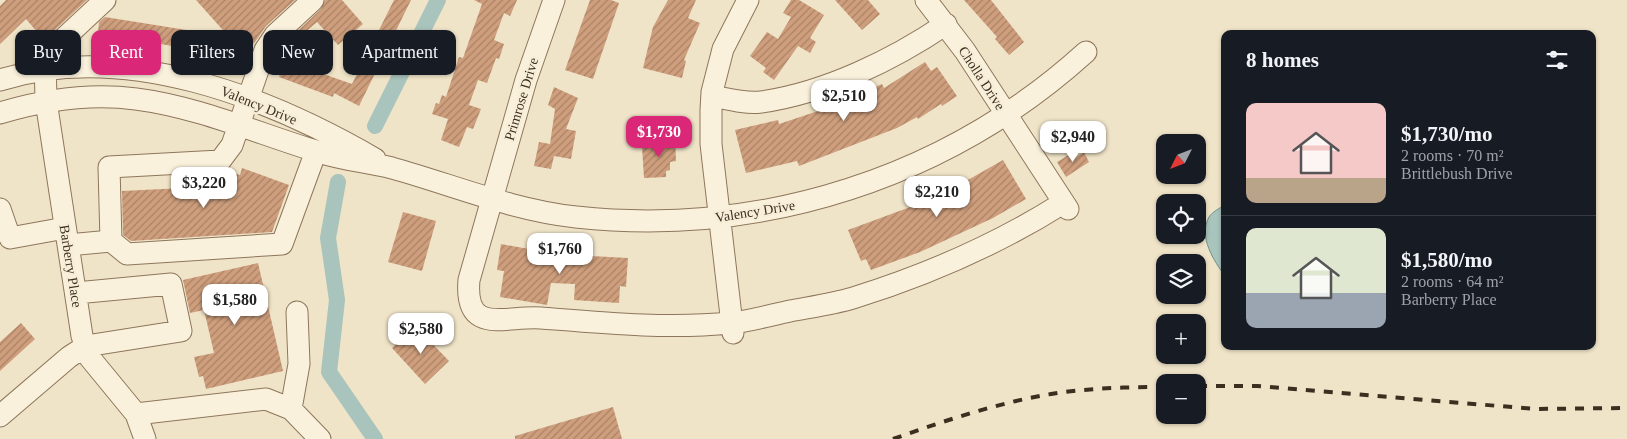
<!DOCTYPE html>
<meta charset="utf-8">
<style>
:root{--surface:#171b24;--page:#20242c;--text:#f1f3f6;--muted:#9ea1a6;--line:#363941;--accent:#db2777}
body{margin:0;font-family:Georgia,serif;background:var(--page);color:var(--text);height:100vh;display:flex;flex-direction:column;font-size:19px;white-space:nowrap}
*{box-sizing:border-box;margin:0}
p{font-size:16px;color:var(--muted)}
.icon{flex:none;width:28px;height:28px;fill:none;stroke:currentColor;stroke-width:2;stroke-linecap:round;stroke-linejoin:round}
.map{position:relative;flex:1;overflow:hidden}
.panel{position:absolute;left:1221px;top:30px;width:375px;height:320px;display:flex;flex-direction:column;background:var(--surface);border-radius:10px;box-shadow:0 1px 4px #0004}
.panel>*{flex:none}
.hud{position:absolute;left:15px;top:30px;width:475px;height:45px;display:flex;gap:10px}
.needle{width:32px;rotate:228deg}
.fabs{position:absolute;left:1156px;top:134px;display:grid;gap:10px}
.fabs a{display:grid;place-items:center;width:50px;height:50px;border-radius:10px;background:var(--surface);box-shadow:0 1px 4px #0004;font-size:25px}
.price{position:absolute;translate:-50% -42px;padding:0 11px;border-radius:10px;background:#fff;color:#222;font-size:16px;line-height:32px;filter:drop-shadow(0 1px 2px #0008)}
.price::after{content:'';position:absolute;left:50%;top:30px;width:15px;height:11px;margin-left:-8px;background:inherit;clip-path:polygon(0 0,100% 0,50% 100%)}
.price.on{background:var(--accent);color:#fff}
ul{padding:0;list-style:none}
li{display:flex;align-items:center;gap:15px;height:125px;padding:0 25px}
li+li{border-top:1px solid var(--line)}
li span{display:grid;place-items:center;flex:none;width:140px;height:100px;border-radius:10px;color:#555}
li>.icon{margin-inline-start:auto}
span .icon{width:60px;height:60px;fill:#fffc;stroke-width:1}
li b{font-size:21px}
h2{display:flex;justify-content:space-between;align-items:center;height:60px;padding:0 25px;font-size:21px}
.tag{padding:0 18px;border-radius:10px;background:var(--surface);box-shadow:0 1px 4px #0004;font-size:18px;line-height:45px}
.tag.on{background:var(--accent);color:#fff}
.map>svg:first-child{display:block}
.water{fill:#a9c4bc;stroke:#6f938a}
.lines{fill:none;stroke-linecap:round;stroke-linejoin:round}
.canal{stroke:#a9c4bc;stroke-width:16}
.building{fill:url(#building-hatch)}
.minor-casing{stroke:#8d765c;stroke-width:23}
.minor{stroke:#faf1dc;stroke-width:21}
.rail{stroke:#3d2e20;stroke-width:4;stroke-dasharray:9 9;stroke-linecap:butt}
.labels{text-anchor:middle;stroke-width:5;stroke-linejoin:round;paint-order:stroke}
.street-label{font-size:14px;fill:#3d2e20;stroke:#f7eed8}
</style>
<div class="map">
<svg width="1627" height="439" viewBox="0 0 1627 439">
<defs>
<pattern id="building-hatch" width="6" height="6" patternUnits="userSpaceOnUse" patternTransform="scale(1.25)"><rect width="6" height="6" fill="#cf9f7d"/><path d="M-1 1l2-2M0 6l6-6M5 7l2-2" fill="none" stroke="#a98266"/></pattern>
</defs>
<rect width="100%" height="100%" fill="#f0e4c8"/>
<!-- water -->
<path class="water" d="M1225,205V276C1214,261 1198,237 1209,217C1212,212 1220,208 1225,205Z"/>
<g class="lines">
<!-- canal -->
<path class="canal" d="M375,126L438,0
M338,182L328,238L337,300L329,372L375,439"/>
</g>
<!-- building -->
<path class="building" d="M6,0H87L44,40L26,19L0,44V6Z
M196,0H295L266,26L255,42L235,60L214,34L229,37Z
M325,0H342L363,24L338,45L317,22L284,50L281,48L285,43L321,9Z
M394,0H411L359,106L334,93L333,97L279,77L286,61L352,84Z
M474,0H517L510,16L504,13L494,40L504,44L499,59L496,58L487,83L478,80L469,105L481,109L473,129L467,127L459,147L441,140L448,119L432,114L436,103L439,104L442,95L446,97L459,57L463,58L482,4Z
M590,0H611L619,3L593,79L565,70Z
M668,0H696L688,18L700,23L684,60L686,61L682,78L643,68L653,27Z
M791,0H799L824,15L810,38L816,42L810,53L798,46L774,80L763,72L766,68L750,56L767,32L778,39L791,17L783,13Z
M835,0H868L880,14L862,30Z
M964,0H991L1024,42L1009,55L995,39L997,37Z
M105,17L199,32L195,50L98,33L99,22Z
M925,62L931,71L937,67L957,96L942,106L941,104L918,119L917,117L897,128L799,166L797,161L746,173L735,130L778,120L779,124L824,109L882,84L884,88Z
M554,87L578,98L566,129L576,131L571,159L554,156L551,169L534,166L539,142L550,144L555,109L548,105Z
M675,137L676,161L670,162V170L666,171V177L644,178L642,147L660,146L659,138Z
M1084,152L1089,162L1066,177L1057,162L1072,153L1075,158Z
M1003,160L1026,199L993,218L920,252L871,270L866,259L861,261L848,230L921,203L959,185Z
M242,168L289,185L272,232L131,241L123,235L122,191L183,188V183L230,181L233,173L240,175Z
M403,212L436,221L422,271L388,262Z
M501,244L573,257V255L628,258L626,287L620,286L619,303L574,300L575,284L551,283L547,305L500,297L504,271L497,270Z
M258,263L283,371L206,389L203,376L199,377L194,357L214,353L204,310L190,313L183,280Z
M21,323L35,339L0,371V342Z
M414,328L420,334L422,333L449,361L425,384L392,348Z
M613,407L622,439H515V436Z"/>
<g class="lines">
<defs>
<path id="minor" d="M105,0L45,56L46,101L82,336L90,358L136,414L145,439
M554,0L526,80L469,280C464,337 507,315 541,318C604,323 667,329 731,323C750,321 771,315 790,311C811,307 833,304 853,298C927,275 998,244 1063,203
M926,0L965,51L1068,209
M0,80C124,40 268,97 375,159
M712,96C728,99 745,104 761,102C825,93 893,60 946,24
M0,113C43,100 91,93 136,99C199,107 259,134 319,152C343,160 368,162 392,168C453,185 512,210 576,217C762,237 947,178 1086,52
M0,209L10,238L65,228
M111,241L109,167L220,161L232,145L265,50L275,35L313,0
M68,245L111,241L127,254L282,244L316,151
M733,333L711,144V110L712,92L723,49L748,0
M291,409L299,364L297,312
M136,414L266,399L291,409L320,439
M0,416L69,357L86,346L181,331L171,284L76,293"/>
</defs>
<!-- minor casing -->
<use href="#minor" class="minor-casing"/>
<!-- minor -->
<use href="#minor" class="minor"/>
<!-- rail -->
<path class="rail" d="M1198,386H1257L1535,409L1627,408
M893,439C944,421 997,403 1051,394C1088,388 1127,387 1165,387"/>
</g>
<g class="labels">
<!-- street labels -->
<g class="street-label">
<text transform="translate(982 78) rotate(57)" y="5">Cholla Drive</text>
<text transform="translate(521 99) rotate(-73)" y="5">Primrose Drive</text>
<text transform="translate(259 105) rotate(22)" y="5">Valency Drive</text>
<text transform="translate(755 211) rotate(-9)" y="5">Valency Drive</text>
<text transform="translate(71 266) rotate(81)" y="5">Barberry Place</text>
</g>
</g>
</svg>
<div class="fabs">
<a><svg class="needle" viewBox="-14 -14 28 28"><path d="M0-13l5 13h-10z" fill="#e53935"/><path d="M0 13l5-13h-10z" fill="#9ea1a6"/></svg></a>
<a><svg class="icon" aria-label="locate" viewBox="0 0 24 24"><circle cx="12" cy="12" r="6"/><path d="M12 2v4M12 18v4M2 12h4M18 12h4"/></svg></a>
<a><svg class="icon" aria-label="layers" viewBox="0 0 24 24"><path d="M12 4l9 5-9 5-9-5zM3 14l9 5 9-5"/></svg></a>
<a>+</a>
<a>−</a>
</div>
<b class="price" style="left:844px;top:122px">$2,510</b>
<b class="price on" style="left:659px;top:158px">$1,730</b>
<b class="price" style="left:1073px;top:163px">$2,940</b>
<b class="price" style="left:204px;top:209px">$3,220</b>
<b class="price" style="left:937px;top:218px">$2,210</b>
<b class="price" style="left:560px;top:275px">$1,760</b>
<b class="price" style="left:235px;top:326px">$1,580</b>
<b class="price" style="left:421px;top:355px">$2,580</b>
<div class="hud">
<a class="tag">Buy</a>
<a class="tag on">Rent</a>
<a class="tag">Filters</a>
<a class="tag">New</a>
<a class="tag">Apartment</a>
</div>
<section class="panel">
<h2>8 homes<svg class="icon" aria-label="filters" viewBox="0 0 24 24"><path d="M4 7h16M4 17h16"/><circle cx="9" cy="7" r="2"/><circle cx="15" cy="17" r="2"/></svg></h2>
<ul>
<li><span style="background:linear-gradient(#f6c9c9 75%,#b9a48a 0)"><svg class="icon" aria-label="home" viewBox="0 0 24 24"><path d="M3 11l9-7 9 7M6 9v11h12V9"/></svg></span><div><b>$1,730/mo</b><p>2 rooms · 70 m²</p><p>Brittlebush Drive</p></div></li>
<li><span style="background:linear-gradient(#dfe7d0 65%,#9aa5b1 0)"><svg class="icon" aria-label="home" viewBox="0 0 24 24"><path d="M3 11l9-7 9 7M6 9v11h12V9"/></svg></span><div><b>$1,580/mo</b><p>2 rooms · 64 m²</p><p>Barberry Place</p></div></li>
</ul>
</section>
</div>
